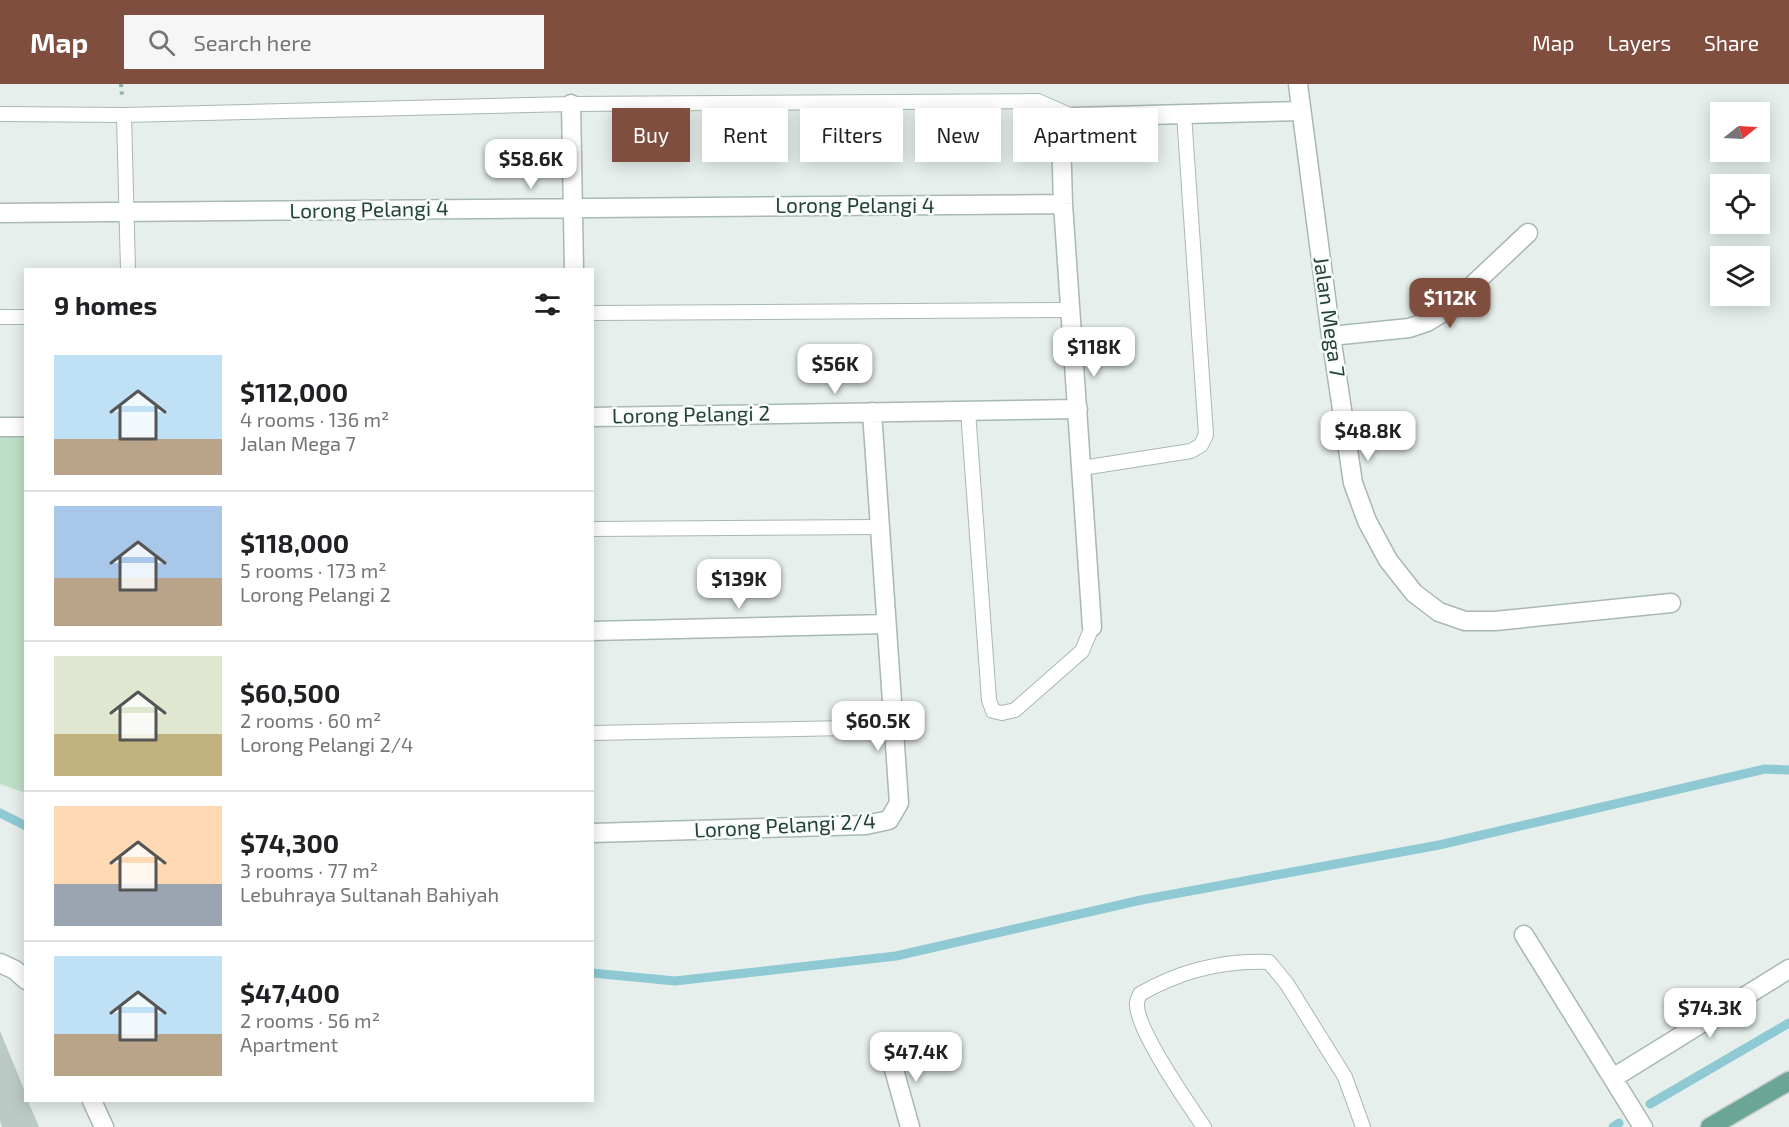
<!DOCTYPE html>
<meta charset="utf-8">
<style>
:root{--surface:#fff;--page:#f6f6f6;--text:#202124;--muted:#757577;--line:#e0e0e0;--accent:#7f4e3f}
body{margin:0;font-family:"Exo 2",sans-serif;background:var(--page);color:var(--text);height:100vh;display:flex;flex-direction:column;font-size:22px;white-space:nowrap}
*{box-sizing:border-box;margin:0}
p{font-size:20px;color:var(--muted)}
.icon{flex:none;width:33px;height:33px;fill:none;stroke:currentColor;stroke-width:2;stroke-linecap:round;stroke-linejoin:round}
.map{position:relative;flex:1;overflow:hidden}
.side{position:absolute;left:24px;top:184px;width:570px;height:834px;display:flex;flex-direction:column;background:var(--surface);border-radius:0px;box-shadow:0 3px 15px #0003}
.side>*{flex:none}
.hud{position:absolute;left:612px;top:24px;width:570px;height:54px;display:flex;gap:12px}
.needle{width:39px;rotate:72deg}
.buttons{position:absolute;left:1710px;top:18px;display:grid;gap:12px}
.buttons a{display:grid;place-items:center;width:60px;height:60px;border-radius:0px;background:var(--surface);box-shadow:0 3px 15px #0003;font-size:30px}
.price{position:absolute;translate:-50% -51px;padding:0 14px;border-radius:12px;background:#fff;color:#222;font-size:20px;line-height:39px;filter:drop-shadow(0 2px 3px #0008)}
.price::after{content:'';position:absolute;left:50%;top:36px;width:18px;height:14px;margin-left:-9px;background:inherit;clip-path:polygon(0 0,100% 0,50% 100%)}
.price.selected{background:var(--accent);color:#fff}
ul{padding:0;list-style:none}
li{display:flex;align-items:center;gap:18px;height:150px;padding:0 30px}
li+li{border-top:2px solid var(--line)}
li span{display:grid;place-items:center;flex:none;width:168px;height:120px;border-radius:0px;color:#555}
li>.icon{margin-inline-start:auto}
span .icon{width:72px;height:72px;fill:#fffc;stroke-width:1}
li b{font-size:26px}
h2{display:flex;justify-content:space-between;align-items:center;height:72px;padding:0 30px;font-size:26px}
.chip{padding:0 21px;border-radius:0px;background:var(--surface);box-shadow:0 3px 15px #0003;font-size:21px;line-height:54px}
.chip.selected{background:var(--accent);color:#fff}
header{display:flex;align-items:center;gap:36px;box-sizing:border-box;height:84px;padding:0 30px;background:var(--accent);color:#fff}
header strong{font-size:28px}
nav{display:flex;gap:33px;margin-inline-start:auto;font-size:21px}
.search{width:420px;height:54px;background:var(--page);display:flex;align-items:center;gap:15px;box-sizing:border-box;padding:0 21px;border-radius:0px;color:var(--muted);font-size:22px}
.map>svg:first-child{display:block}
.green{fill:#bfe0c8}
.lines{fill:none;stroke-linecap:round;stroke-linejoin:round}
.stream{stroke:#8ec9d4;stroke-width:9}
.building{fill:#bbcac4}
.lane-casing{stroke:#a8b8b2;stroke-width:16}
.street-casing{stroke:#a8b8b2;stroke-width:21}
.primary-casing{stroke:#c2cac8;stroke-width:21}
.path{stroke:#86b3a5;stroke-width:4;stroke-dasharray:3 4.5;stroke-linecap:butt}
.lane{stroke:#fff;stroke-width:14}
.street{stroke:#fff;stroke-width:18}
.primary{stroke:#6aa596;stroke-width:18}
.labels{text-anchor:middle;stroke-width:5;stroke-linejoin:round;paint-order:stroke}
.street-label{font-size:21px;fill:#24423a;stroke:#f7fbf9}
</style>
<header>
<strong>Map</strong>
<div class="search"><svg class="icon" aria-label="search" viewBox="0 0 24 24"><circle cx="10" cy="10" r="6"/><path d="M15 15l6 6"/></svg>Search here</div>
<nav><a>Map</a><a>Layers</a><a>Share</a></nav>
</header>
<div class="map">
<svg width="1789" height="1043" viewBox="0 0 1789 1043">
<rect width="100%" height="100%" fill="#e6efeb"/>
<!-- green -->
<path class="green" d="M0,349L25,350V709L0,700Z"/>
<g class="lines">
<!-- stream -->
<path class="stream" d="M0,729L26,742
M592,889L675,897L896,872L1141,816L1439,761L1765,685L1789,686
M1650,1020L1789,939
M1613,1043L1619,1039"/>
</g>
<!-- building -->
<path class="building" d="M0,947L26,1010V1017H28L39,1043H2L0,1037Z"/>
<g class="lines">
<defs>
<path id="lane" d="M0,30L124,31L571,20L1038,17L1074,33
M124,31L128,186
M592,229L1071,226
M0,233H26
M968,327L989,616L993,627L1002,629L1015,626L1082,567L1092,543
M1082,384L1191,367L1201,361L1206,351L1184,30
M592,445L879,443
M592,649L895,643
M1204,1043C1189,1021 1135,944 1137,919C1137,916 1139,913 1140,910C1180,887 1223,876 1269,878L1287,900L1345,993L1363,1043"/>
<path id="street" d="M1298,0L1331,252L1353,399L1367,437L1388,476L1414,509L1439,528L1465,537H1495L1671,519
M571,20L574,186
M0,129L1063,120
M1331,252L1409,244L1427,238L1445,227L1528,149
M592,333L1078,325
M0,343H26
M1092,543L1063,120L1061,50L1065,38L1074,33L1301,27
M592,547L886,540
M592,749L866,741L889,736L899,719L872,328
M1524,851L1643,1043
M0,879L15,886L26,896
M888,964L910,1043
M1613,994L1789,885
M92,1017L104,1043"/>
<path id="primary" d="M1710,1043L1789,997"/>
</defs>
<!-- lane casing -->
<use href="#lane" class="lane-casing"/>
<!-- street casing -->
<use href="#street" class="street-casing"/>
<!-- primary casing -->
<use href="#primary" class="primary-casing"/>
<!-- path -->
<path class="path" d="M121,0L122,12"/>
<!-- lane -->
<use href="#lane" class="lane"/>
<!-- street -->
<use href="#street" class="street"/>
<!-- primary -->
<use href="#primary" class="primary"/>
</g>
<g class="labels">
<!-- street labels -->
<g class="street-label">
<text x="855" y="129">Lorong Pelangi 4</text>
<text transform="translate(369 126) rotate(-1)" y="7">Lorong Pelangi 4</text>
<text transform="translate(1329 233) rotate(82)" y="7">Jalan Mega 7</text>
<text transform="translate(691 331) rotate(-1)" y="7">Lorong Pelangi 2</text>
<text transform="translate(785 742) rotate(-3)" y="7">Lorong Pelangi 2/4</text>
</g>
</g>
</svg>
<div class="buttons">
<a><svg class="needle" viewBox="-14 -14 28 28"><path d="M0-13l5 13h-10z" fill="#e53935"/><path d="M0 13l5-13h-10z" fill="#757577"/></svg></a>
<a><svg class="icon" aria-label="locate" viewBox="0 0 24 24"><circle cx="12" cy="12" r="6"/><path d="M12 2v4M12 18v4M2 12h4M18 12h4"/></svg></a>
<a><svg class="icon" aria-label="layers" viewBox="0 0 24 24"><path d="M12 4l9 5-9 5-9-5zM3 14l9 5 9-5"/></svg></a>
</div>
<b class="price" style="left:531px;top:106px">$58.6K</b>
<b class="price selected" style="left:1450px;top:245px">$112K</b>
<b class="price" style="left:1094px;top:294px">$118K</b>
<b class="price" style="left:835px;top:311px">$56K</b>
<b class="price" style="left:1368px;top:378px">$48.8K</b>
<b class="price" style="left:739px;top:526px">$139K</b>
<b class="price" style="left:878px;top:668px">$60.5K</b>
<b class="price" style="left:1710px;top:955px">$74.3K</b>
<b class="price" style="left:916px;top:999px">$47.4K</b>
<div class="hud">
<a class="chip selected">Buy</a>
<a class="chip">Rent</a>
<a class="chip">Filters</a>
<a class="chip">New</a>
<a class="chip">Apartment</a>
</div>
<section class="side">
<h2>9 homes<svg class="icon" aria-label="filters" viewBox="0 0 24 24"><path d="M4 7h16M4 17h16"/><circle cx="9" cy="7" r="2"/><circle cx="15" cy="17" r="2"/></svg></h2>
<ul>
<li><span style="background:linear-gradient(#bfe0f5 70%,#b9a48a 0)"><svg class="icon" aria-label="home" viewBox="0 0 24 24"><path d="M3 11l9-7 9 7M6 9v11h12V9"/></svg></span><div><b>$112,000</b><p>4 rooms · 136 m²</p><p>Jalan Mega 7</p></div></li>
<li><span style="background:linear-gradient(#a9c7e8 60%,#b9a48a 0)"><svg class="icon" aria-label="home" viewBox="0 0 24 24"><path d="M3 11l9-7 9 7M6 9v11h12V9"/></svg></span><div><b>$118,000</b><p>5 rooms · 173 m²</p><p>Lorong Pelangi 2</p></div></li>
<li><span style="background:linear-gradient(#dfe7d0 65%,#c2b280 0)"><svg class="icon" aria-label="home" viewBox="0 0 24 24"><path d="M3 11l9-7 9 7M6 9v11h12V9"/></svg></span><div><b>$60,500</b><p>2 rooms · 60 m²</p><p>Lorong Pelangi 2/4</p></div></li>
<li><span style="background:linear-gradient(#ffd9b3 65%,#9aa5b1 0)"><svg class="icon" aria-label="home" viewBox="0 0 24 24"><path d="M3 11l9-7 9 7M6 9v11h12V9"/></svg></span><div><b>$74,300</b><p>3 rooms · 77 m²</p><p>Lebuhraya Sultanah Bahiyah</p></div></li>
<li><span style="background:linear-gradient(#bfe0f5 65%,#b9a48a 0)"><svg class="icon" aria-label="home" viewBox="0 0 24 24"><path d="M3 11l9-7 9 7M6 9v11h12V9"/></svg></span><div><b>$47,400</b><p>2 rooms · 56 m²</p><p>Apartment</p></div></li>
</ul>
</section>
</div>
